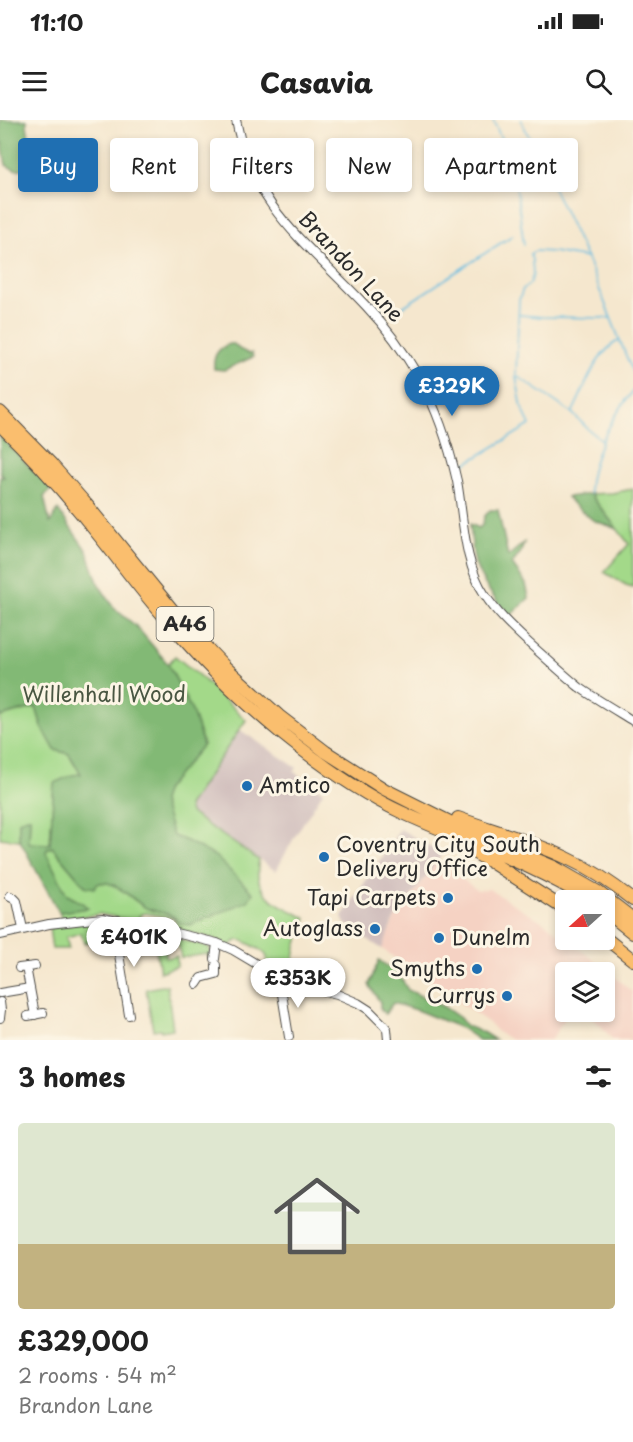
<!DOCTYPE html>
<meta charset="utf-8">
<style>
:root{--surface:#fff;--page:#f2f2f2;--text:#222;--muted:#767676;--accent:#1f6fb2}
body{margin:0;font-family:"Playpen Sans",sans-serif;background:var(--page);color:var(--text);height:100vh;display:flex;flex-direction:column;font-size:22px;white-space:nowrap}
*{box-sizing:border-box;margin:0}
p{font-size:20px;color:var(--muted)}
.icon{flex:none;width:33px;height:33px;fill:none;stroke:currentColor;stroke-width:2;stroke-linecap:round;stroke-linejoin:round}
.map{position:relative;height:920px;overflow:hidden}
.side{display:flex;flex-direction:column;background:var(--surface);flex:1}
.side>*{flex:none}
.hud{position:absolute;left:18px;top:18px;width:597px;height:54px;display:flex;gap:12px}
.needle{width:39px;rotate:249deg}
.buttons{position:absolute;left:555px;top:770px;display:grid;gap:12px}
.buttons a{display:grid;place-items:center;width:60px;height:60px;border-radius:6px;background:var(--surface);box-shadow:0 3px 9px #0003;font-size:30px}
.price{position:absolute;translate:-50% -51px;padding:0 14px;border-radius:21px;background:#fff;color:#222;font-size:20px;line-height:39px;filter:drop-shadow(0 2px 3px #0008)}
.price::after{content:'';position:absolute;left:50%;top:36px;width:18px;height:14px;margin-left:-9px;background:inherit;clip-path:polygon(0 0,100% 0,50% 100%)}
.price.active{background:var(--accent);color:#fff}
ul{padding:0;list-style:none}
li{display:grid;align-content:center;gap:12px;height:318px;padding:0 18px}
li span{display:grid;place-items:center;height:186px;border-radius:6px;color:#555}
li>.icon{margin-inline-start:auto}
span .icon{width:108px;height:108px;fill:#fffc;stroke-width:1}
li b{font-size:26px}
h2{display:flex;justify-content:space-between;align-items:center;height:72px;padding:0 18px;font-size:26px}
.pill{padding:0 21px;border-radius:6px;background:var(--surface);box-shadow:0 3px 9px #0003;font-size:21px;line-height:54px}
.pill.active{background:var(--accent);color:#fff}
.status{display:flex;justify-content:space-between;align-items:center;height:42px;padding:0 30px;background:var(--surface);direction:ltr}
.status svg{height:16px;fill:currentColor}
header{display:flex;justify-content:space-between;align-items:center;height:78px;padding:0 18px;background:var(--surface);font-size:27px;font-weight:800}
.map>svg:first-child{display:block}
.built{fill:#f5d2c3}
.industrial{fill:#d1bfbd}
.green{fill:#a3d989;stroke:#67825a;stroke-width:1.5}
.forest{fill:#82b975;stroke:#567250;stroke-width:1.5}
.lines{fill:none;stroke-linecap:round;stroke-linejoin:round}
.stream{stroke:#63bce0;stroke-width:1.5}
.minor-casing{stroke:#494743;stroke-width:10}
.highway-casing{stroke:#494743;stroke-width:14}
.minor{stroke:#fff;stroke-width:8}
.highway{stroke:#fabe6e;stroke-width:12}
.poi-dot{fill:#1f6fb2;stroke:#fcf5e5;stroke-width:2}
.labels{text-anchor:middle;stroke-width:6;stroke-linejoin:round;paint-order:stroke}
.shield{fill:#fcf5e5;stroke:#6a6863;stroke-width:1.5}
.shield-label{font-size:20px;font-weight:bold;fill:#2b2b2b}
.street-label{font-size:21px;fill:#2b2b2b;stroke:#fcf5e5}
.park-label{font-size:21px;fill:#495642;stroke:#fcf5e5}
.poi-label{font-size:21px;fill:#2b2b2b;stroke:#fcf5e5;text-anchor:end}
</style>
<div class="status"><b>11:10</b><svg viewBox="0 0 49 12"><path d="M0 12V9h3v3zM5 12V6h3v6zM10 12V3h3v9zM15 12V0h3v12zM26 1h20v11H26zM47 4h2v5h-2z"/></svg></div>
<header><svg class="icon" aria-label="menu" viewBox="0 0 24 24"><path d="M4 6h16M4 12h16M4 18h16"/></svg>Casavia<svg class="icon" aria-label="search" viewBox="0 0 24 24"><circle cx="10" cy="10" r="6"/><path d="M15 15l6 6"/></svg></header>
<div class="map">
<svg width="633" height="920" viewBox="0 0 633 920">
<rect width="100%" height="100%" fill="#fcf5e5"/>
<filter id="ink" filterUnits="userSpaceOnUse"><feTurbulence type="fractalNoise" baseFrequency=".0167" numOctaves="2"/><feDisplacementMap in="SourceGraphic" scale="12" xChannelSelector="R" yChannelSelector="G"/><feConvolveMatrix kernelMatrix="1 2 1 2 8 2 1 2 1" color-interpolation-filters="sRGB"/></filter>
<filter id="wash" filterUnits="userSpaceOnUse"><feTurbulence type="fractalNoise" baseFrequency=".008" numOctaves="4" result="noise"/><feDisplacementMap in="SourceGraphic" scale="24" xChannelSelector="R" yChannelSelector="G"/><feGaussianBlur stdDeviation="1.35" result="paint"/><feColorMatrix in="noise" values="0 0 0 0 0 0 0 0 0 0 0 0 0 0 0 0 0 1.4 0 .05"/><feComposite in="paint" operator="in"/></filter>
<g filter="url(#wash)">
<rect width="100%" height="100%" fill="#f5e7ce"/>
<!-- built -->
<path class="built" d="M438,741L477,770L489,769L545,803L607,850L630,870L633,873V920H613L600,905L587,895L576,891H604V852H566V891H570L551,920H511L496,911L489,903L382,829L394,800Z"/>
<!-- industrial -->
<path class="industrial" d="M240,610L297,648L294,652L323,672L295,716L276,751L190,693L188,686Z
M400,709L443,734L394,799L382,829L345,804L342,797Z"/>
<!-- green -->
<path class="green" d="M633,369V467L626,465L604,452L629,424L590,374L612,373Z
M175,536L202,558L246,600L188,686L190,693L259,740C251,776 279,784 306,798L296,826L291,858L283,856L266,846C267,842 268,839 266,835C264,831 243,820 239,820C235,821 233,823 230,826L217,820L177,809L175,801L172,798L146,793L141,794L136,801L100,794L62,799L59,792L87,788L82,783L67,775L46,733L47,729L52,727L85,766C93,764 99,761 108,763C122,766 133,782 147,788C158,794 172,790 179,803L252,772L173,717L161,681L166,669L203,624L192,591L168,544Z
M36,587L42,607L69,634L81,655L54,663L50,725L29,723L30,697L19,701V720L0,718V597Z
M86,802L111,803L113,807V817L84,823L81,813L66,817L69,829H52L49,808Z
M153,812L209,827L211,836L208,837L207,834L181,838L178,822L165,824L166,838L177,836V846L160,852Z
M167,865L173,909L161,911V909L153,910L146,869Z"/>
<!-- forest -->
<path class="forest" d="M0,0H27V5L30,23L28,46C18,51 16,51 6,45L0,13Z
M229,224H234L239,229L249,234L252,233L253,237L224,250L214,249C213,236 217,229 229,224Z
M0,316L51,369L44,377L50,403L58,390L87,431L99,465L115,489L136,506L168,544L192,591L203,625L166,669L162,681L173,716L187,721L215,736L253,773L248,781L190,805L179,803C172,790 157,794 146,788C134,781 105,750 94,768L85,766L52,727L47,729L46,733L67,775L82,783L88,788L59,792L19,719V701L27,697H30L29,723L50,724L54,663L72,655L81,654L69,634L55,630L42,607L36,587L0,597V357H4L0,352Z
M590,374L617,409L593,400L574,385L567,377Z
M490,390H498L508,436L524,423L521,432L512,444L526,464L529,478L510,496C497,483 480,460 475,443C472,430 471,417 470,404L479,408L483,404L484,397Z
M379,840L400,856L408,870L444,887L460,898L466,906L484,913L495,920H479L461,908L419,891L393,883L385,894L380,888V882L369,865Z"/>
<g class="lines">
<!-- stream -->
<path class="stream" d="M493,0L513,46L524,125
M521,0L588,141L633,253
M354,167L360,174
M364,178L386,188H401L513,115
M520,195L542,197L610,198
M517,256L572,293L589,310L602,320
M572,293C586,267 593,236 619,220
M462,346L530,305L522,288L516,256L519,180L523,169L530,164L533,154L532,140L530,134L535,131L553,132L587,138
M590,374C588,366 590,359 592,351C599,321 614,295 633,271"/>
</g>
</g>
<g filter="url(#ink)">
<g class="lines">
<defs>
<path id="minor" d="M236,0C252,88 309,125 366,186C387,208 405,233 420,259C438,291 449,326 457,361C464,399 463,442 485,475C497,494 515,510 531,525C547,539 563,554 579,567C596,579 615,590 633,601
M10,776L14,778L17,781L23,809
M118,800L116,816L129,895
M0,815L49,804L102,798L155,808L217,823L233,830L285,861L337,874L358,883L369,890L383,904L387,909L388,920
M215,839L217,823
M26,847L35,895
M19,848L35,846
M285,861L282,874L289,917
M197,864L201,858L216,854V845
M0,873L30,868
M0,882L1,890L0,898
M28,896L43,893"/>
<path id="highway" d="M0,292L52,345L86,384L183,503L225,547L279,596L326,632L384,669L464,709L554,747L598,772L633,799
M0,305C35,339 67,375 97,413C119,440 139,468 162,494C198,537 237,577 280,612C317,642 358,672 401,692C464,721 531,743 590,780
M458,698C494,711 532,721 567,738C591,749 613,764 633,780
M464,727L491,742L566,790
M604,790L633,813
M604,817L633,840"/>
</defs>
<!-- minor casing -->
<use href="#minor" class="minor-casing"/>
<!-- highway casing -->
<use href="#highway" class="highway-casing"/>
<!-- minor -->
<use href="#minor" class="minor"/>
<!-- highway -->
<use href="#highway" class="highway"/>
</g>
</g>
<!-- markers -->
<g class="poi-dot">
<circle cx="247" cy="666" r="6"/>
<circle cx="324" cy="737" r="6"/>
<circle cx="448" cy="778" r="6"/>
<circle cx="375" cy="809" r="6"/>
<circle cx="439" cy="818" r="6"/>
<circle cx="477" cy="849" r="6"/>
<circle cx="507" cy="876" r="6"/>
</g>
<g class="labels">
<!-- shield labels -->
<rect class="shield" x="156.5" y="487" width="57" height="34" rx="4.5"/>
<g class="shield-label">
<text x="185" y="511">A46</text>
</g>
<!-- street labels -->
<g class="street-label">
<text transform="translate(351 147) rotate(47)" y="7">Brandon Lane</text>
</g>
<!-- park labels -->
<g class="park-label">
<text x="104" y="582">Willenhall Wood</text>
</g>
<!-- poi labels -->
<g class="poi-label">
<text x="259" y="673" text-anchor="start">Amtico</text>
<text x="336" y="732" text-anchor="start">Coventry City South<tspan x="336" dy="24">Delivery Office</tspan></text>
<text x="436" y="785">Tapi Carpets</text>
<text x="363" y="816">Autoglass</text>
<text x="451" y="825" text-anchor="start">Dunelm</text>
<text x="465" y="856">Smyths</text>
<text x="495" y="883">Currys</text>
</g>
</g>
</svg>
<div class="buttons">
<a><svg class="needle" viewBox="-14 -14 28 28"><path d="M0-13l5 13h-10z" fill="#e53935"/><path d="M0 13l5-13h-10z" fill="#767676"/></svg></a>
<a><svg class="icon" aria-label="layers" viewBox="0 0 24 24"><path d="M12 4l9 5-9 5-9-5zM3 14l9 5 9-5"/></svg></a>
</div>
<b class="price active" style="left:452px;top:297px">£329K</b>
<b class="price" style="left:134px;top:848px">£401K</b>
<b class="price" style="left:298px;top:889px">£353K</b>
<div class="hud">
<a class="pill active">Buy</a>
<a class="pill">Rent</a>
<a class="pill">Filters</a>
<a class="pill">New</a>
<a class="pill">Apartment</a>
</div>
</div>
<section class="side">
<h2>3 homes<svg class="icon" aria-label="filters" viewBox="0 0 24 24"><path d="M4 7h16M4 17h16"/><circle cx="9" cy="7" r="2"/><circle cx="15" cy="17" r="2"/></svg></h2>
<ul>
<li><span style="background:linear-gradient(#dfe7d0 65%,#c2b280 0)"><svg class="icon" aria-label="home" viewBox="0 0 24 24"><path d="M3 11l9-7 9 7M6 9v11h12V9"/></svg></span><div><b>£329,000</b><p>2 rooms · 54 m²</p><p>Brandon Lane</p></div></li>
</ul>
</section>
